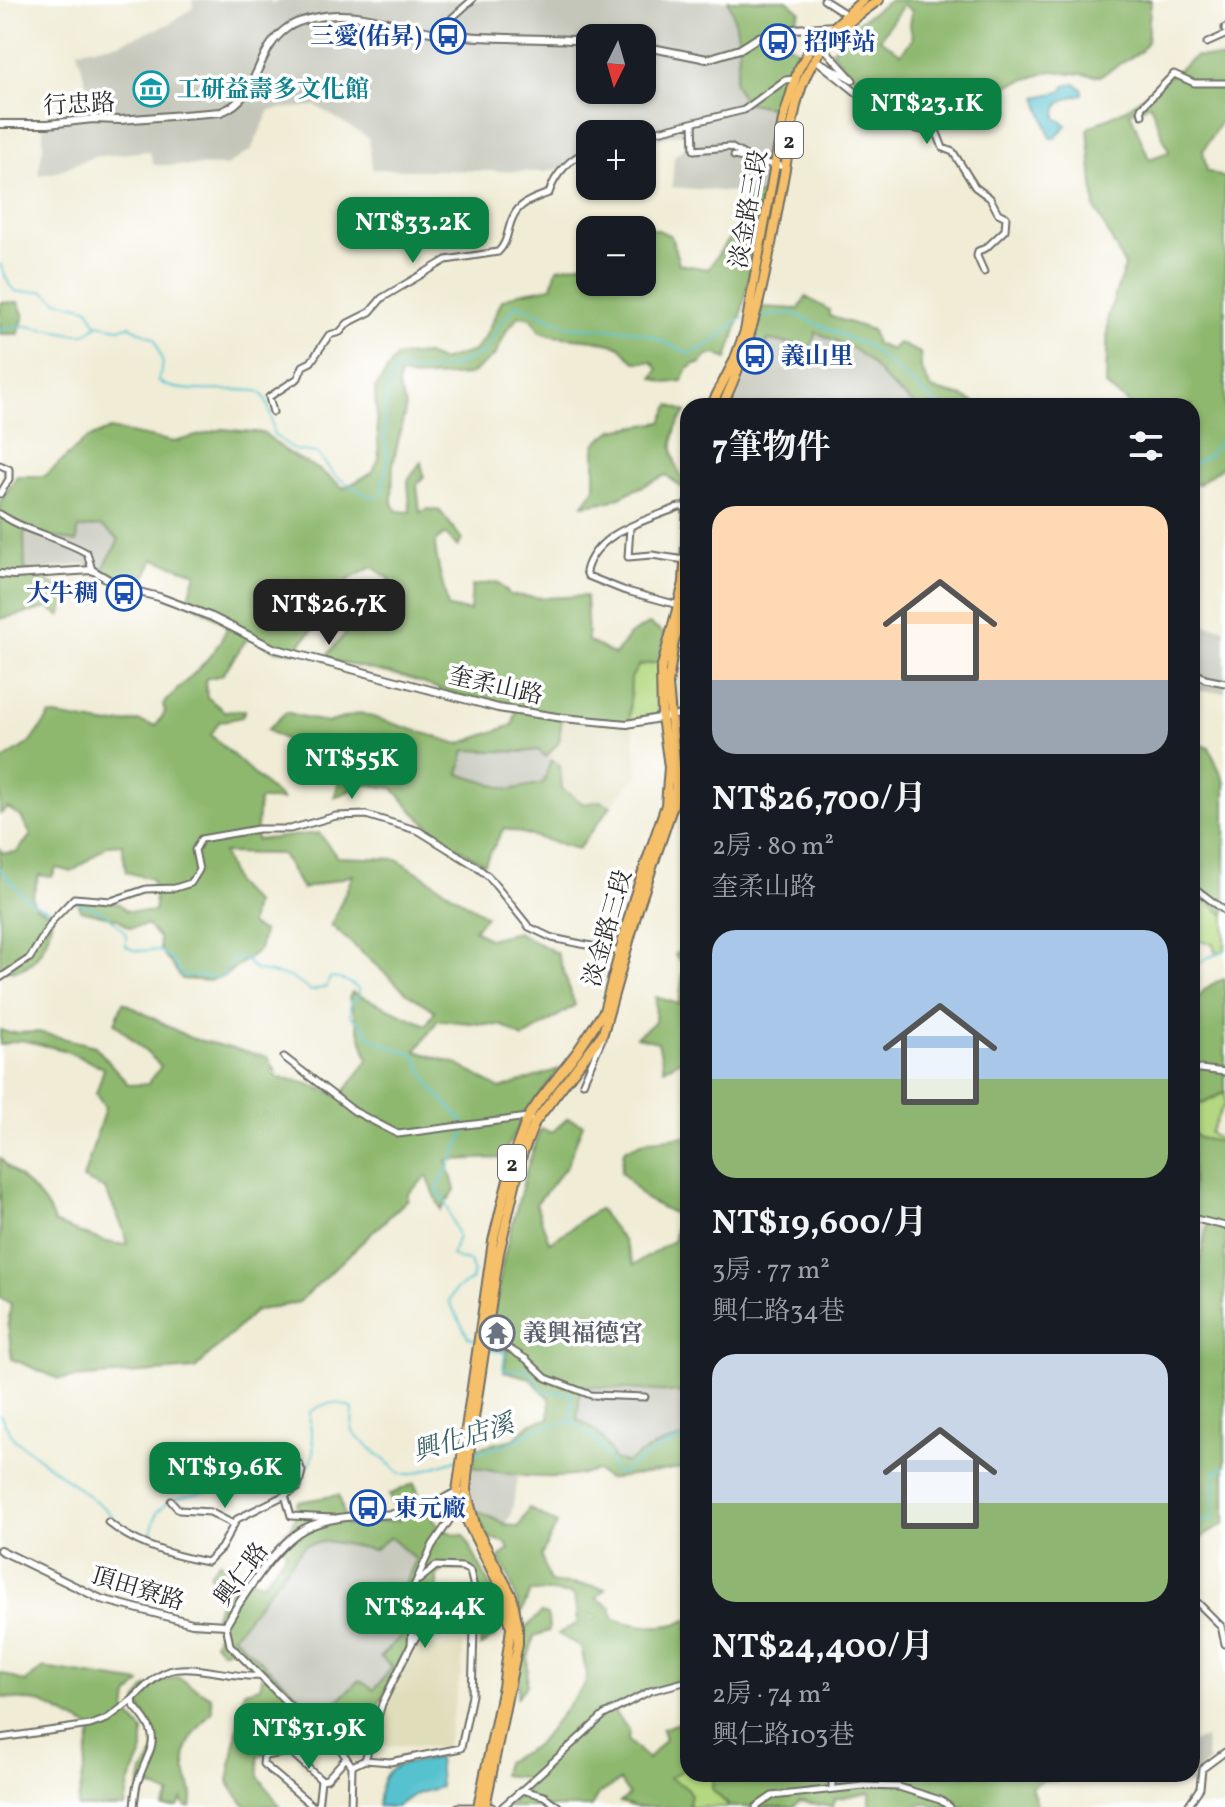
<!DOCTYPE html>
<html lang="zh-TW">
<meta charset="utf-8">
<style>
:root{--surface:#171b24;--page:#242831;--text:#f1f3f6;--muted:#9ea1a6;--accent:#0b8043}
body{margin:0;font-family:Vollkorn,"Noto Serif TC",serif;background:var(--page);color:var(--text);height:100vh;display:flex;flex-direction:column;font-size:30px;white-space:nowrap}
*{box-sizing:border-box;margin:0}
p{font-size:26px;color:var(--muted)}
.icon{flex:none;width:44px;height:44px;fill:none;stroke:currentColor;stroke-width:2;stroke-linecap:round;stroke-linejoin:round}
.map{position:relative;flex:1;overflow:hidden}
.side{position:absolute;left:680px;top:398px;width:520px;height:1384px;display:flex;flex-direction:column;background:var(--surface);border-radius:24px;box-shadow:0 2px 6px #0004}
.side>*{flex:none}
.needle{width:52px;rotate:185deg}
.fabs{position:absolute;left:576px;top:24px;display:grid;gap:16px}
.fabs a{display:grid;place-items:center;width:80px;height:80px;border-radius:16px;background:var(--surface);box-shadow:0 2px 6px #0004;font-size:40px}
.price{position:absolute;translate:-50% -68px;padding:0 18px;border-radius:16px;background:var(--accent);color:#fff;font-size:26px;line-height:52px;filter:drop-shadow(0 2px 4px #0008)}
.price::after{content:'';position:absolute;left:50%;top:48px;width:24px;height:18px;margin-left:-12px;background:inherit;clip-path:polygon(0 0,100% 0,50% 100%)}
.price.on{background:#222;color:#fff}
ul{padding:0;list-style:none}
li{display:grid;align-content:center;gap:16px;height:424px;padding:0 32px}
li span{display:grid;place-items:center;height:248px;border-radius:24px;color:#555}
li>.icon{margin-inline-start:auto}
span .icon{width:144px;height:144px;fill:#fffc;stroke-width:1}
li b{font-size:34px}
h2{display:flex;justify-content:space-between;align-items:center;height:96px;padding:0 32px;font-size:34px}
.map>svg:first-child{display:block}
.built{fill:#e0ddbb}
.industrial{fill:#c4c6b9;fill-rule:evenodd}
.green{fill:#b3d880;stroke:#6f8256;stroke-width:2}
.forest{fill:#8eb86e;stroke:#5c724c;stroke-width:2;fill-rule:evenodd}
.water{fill:#56c2cf;stroke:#40767d;stroke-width:2}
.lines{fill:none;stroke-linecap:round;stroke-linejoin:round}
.stream{stroke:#56c2cf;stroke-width:2}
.minor-casing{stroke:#706f67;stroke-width:9}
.tertiary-casing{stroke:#706f67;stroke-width:10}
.primary-casing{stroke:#706f67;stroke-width:12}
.minor{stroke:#fff;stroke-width:5}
.tertiary{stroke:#fff;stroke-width:6}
.primary{stroke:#f6c06b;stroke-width:8}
.labels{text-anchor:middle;stroke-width:7;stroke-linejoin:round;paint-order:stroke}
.shield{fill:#fff;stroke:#6b6b6b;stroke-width:2}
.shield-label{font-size:22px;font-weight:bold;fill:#2b2b2b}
.transit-label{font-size:24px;font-weight:bold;fill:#164399;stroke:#fff;text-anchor:start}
.culture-label{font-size:24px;font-weight:bold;fill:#0d838f;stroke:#fff;text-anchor:start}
.street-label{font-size:24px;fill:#2b2b2b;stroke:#fff}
.worship-label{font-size:24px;font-weight:bold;fill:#5b616d;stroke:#fff;text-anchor:start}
.water-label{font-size:26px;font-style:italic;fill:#3a6064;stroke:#fff}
</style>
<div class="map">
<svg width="1225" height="1807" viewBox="0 0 1225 1807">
<rect width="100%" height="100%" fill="#fff"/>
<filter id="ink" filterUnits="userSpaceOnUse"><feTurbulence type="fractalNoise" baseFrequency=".0125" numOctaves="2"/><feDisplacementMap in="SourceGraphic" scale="16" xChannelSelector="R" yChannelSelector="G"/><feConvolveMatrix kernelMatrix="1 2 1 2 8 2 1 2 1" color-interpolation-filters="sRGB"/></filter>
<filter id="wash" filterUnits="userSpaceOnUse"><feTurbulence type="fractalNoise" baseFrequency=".006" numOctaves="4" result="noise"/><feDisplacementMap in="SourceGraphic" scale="32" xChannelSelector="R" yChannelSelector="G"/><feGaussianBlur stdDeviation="1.8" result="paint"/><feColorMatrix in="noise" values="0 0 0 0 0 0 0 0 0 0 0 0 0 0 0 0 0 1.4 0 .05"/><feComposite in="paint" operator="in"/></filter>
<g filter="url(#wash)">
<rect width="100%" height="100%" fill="#f0ecd6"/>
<!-- built -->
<path class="built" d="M562,717L629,723L633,728L638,774L611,806L600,801L584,804L561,789L560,765L546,757L559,742Z
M463,1645L462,1665L446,1748L393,1745L391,1747L373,1742L383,1711L414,1646Z"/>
<!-- industrial -->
<path class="industrial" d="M192,0H270L271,4L283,0H728L736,23L740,60L734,81L744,102L780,109L765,195L672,187L674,156L686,147L684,133L642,143V134H590V160L546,172L372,169L369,138L316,106L270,110L251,150L226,166L154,165L149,151L93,157L53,173L38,175L43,148V125L94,112L77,50L119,43L169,24L193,8ZM590,38H642V90H590Z
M816,332L852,348L869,361L889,384L916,406H732L738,394L751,349L765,350L768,340L811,347Z
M101,526L119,540L103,569L82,564L30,572L24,569V531L64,541H77L78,529Z
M1192,622L1225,628V692L1192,691Z
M465,749L523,752L538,750L551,760L543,783L510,790L458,774Z
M580,1386L688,1393V1436L652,1447L626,1463L614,1460L608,1443L595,1429L577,1420Z
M473,1467L518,1477L511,1515L505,1524L475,1510L471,1499L469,1485Z
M390,1537L416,1560L401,1592V1636L392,1667L374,1691L359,1680L323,1718L233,1637L305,1545L327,1541L350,1544Z
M1205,1738L1208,1762L1200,1769L1197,1785L1172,1784V1778L1152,1775L1134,1779L1133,1774H1192V1742Z"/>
<!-- green -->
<path class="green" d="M659,662V714L629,723L631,678L639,665Z
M1192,890L1225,915V950L1216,954L1213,944L1200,941L1192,944Z
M1225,1092V1107L1222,1108L1210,1133L1224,1143L1199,1138L1192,1132V1100L1203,1104Z
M688,1767V1774H709L713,1778L712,1790L728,1805L727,1807H693L688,1805L668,1778Z"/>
<!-- forest -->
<path class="forest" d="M728,0H787L800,11L785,43L802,52L789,76L780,109L744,102L734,81C743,51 739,29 728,0Z
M891,0H1151L1147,42L1141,51L1100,76L1052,71L971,97L946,102L947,119C933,125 919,127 904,122C885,117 846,67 831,51L858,22ZM903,5L912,11L910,26L913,38L901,53L880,39Z
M1196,56L1225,59V114L1203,151L1207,171L1225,178V465L1198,484H1192V406H1128V403L1106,386L1108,316L1125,266L1095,208L1088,128L1126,109ZM1150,104L1169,152L1149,159L1130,112Z
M748,194L765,195L742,311L727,359L716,354L707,356L700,364H695L687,370L682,381L666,383L653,378L658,369L652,362H635L619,346L594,340L553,336L540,332L531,318L519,316L507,330L496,354L470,375L413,378L400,374L398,387L406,406L393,464L392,502L397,511L410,512L408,480L421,462L424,476L417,485L420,512L429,509L440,511L462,539L458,547L445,534L435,542C436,564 444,586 448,608L470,611L472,586L497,582L510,595L543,598L586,596L588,641L615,655L629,635L649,624L665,634L659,662L639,665L631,678L629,723L562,717L559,742L546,757L538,750L523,752L465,750L459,774L510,790L543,783L551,760L560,765L562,789L584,804L600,801L611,806L578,849L504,828L484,864C444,840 423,825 393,788L364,784L334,798L341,774L310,753L267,730L286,712L327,723L360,713L459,744L513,725L516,710L476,702L405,677L324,659L390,579L372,567L348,580L336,601L294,652L275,650L249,636L222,675L205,679L207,697L224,711L245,710L242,717L219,722L211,735L282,800H259L256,840L319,833L337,857L397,859L486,916L474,929L488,939L517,932L557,953L575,1005L523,1038L503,1026L438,1020L416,1051L457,1064L500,1089L559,1069L526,1114L501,1158L447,1160L455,1190L441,1210L427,1176L408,1194V1199L299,1302L255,1311L195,1369L59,1379L12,1359L8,1324L11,1304L0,1297V1158C18,1180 47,1195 54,1223C71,1229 112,1247 127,1244L123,1228L105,1189L83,1179L105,1108L96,1094L104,1068L64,1050L21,1040L0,1045V1030L9,1033L38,1032L95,1046L129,1085L148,1084L161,1066L115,1023L123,1002L190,1038L268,1057L279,1078L300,1081L341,1096L368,1060L349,998L352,992L426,1025L435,1011L407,993L331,925L353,875L302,889L282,854L223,853L235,884L254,903L250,925L263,932L259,950L224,976L209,981L182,979L160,949L159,938L147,925L130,928L118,919L80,910L78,899L118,903L127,911L154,912L155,904L152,879L126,872L122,844L108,845L72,872L56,868L52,877L39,875L32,897L35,906L52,914C51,933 41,962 20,969C15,971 6,970 0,970V849L3,853L17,852L31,835L21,817L8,808L0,814V762L32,741L50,715L110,725L137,721L156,726L165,712L163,704C185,681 218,655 228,625L188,601L196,573L154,559L142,583L111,575L103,569L119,540L101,526L78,529L77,542L24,531L25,569L70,594L60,616L48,608L0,619V502L17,476H45L85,440L110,429L174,442L223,429L264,433L288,453L318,469L344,488L372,473L379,459L375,389L396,357L424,354L441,361L474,351L485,337L502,300L519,293L552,287L557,268L590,262V282H642V230H621L623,228L656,229L671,236L679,264L708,269L746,214Z
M806,297L829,310V316L872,330L876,344L891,350L898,343L920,353L921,368L931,389L964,397L980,406H916L889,384L869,361L852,348L816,332L811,347L768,340L765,350L751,349L762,307L799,309Z
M18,302L24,316L18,334H0V303Z
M670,405L686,412C669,432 670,455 681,477L686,479L685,490L666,475L611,501L583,505L595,488V444L613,430L662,422Z
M1192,744L1209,747L1225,783V915L1192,890Z
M688,941V1056L664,1069L658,1042L636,1037L655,1022L656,997L679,1004L684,964L675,955Z
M1225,979V1092L1202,1104L1192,1100V1057L1195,1055L1192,1051V1029L1195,1026C1185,1005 1205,984 1225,979Z
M568,1118L583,1124L567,1165L536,1204L549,1242C568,1233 581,1218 599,1209L624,1242L634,1265L674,1240L677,1215L645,1199L621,1172L624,1150L649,1140L688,1136V1393L581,1386L577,1419C597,1430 606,1439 614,1460L626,1463L652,1447L688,1436V1467L608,1479L596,1471C554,1483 514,1476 473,1467L475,1448L514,1439L531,1423L549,1419L550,1399L530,1378L504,1371L507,1350L488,1348L503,1260L527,1168L541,1128L551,1133Z
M1192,1132L1199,1138L1225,1143V1523L1201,1538L1198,1555L1192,1559V1301L1208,1221L1192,1216Z
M414,1483C425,1506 434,1535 464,1535L504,1613L505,1624L494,1637L480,1647L484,1605L473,1570H444L437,1576V1608L412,1614L409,1645L375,1712L358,1705L350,1721L331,1717L277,1750L258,1756L259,1777L280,1806L246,1807L228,1782L244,1691L260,1687L263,1674L235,1646L222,1651L214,1643L220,1629L215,1616L222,1593L209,1574L220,1561L236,1576L263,1583L286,1553L280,1537L292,1526L298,1502L339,1495L347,1526L399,1520L389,1495ZM390,1537L416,1560L401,1592V1636L380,1657L392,1667L374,1690L359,1680L322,1717L233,1636L305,1545L327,1541L374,1550Z
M529,1508L557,1524L541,1556L550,1582C569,1585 590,1584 606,1589L596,1598L611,1607L614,1619C639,1627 663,1630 688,1620V1652L685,1655L688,1661V1678L651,1689L613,1711L629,1730L628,1741L648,1759L665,1739L662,1729L679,1723L685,1710H688V1767L669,1778L686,1787L691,1795L689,1805L693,1807H636L620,1802L629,1795L620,1781L598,1795L591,1807H506L531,1786L522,1777L502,1775L505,1762L537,1745L585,1684L587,1676L581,1647L558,1634L578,1623L574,1595L551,1592H530L521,1614L509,1577L499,1558L509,1549L505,1542L489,1538L475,1510L505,1524L519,1527Z
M541,1613L548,1615L549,1631L534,1636L528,1659L527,1685L517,1697L524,1630Z
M44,1668L141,1683L128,1696L126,1712L143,1731V1751L129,1783L125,1807H77L92,1729L43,1703L0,1697V1673L25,1682Z
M177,1677L211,1697L212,1711C196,1730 179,1748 187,1775C190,1786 194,1795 191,1807H186L182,1799L178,1807H163L170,1795L147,1785L140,1807H136L143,1772L155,1752L153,1729L137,1702L146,1687Z
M709,1774H1059L1058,1781L1043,1780L1031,1787L1038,1807H933L928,1803L913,1807H870V1792L834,1799L832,1807L800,1801L793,1807H727L728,1804L712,1790L713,1778Z"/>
<!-- water -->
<path class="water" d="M1075,83L1083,90V94C1069,98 1055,99 1056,118L1067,125L1055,138H1050L1037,97L1063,91L1065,86Z
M438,1758L440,1787L413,1795L396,1807L378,1806C382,1758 398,1767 438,1758Z"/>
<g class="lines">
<!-- stream -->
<path class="stream" d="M0,264L10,286L17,292L43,291L58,301L88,308L97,324L119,328L130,326L155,339L163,364L158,380C173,398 252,385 261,393C269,401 273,424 273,434L294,450L317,453L335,476L372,498L381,495L388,460L384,434L387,390L395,369L417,371L451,367L485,352L502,321L518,304L571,327L631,330L649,335L690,354L712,343L740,319L744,318
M759,317L792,313L869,347L940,406
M0,330L19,325L74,334H86L97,325
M1192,465L1210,454L1225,434
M0,869C23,891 18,900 53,911L64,904
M74,902C98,907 111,915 126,934V946C138,955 146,948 158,951C169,953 176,967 182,975L221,978L238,957L245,959L255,970L290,977L311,991L326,987L330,978C340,978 351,982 359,990V997L350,1002V1016L364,1026L367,1034L379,1042L415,1055L431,1087L462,1120L465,1131L447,1172L440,1179L438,1193L444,1198L458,1236L452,1255L458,1259L470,1261L473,1271L471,1280L455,1290L449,1301L468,1337L474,1340
M1192,967L1207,958L1225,950
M486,1348L505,1353L503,1368L507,1370L527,1369L543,1391L572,1394V1421
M0,1415L14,1439L103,1507L124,1528L149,1539L157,1512L170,1500L298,1471
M473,1453L507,1445L538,1428L572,1421C590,1434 608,1447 613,1470L619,1474C644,1457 659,1446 688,1437
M304,1469C323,1458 307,1430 310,1412C326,1402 335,1400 353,1409L352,1429L355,1435L401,1474H412L459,1459
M1192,1526L1213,1518L1216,1471L1225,1467"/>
</g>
</g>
<g filter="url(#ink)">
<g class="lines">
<defs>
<path id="minor" d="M824,0L846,14
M1225,28V30
M452,35V18L472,0
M1207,43L1225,35
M824,48L853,80L816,60L897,125L937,133L943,148L953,152L975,187L990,198L998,213L1006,217L1005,230L986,248L978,251L977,256L984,272
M1142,115L1141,108L1174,74L1194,83H1225
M693,123L694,150L730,147L755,161L785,167
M642,135L744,110L785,80L795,79
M734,156L747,159
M273,412L269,397L298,378L303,366L311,362L329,335L340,332L348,323L370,312L382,298L446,260L498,252C508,243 507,229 513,217C519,203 535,198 549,193C554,176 572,154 590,152
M0,465L9,469V479L0,494
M0,514C29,533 59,537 87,553L92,570
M630,528L628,557L652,555L685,560
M678,605L623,590L588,576L586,571C596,532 645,521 679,507H687
M1192,670L1205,679L1225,683
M671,716L688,714
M1192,886L1225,911
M0,978L30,958L53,920L74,898L111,901L146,889L175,888L191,883L199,870L195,850L201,839L258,829H290L336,816L366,815L419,831L474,865L488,876L529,927L552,938L621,952
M284,1057L354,1111L398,1134L528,1117L535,1122
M1192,1068L1225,1072
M583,1083L602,1039
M1192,1218L1225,1226
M483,1337L498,1342L526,1359L546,1378L591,1395L645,1397
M285,1495L298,1488L302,1471L299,1464
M171,1501L179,1510L210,1512L233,1524
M108,1522C134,1544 174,1556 207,1562L221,1548L237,1519L285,1495L291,1516L334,1518
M419,1580L436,1566L462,1567L470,1571L475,1592
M1205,1610L1198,1603L1221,1626L1225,1644
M226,1625L230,1645L293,1709L334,1740L352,1766L351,1807
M0,1738L90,1725L107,1719L133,1699
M365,1760L390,1762L461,1748L472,1695L474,1630L446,1628L420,1631L411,1645
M352,1766L365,1760L382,1704L411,1645L414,1586L432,1546L462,1502
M832,1789V1781L841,1774
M522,1790L604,1715L650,1691L688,1681
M134,1807C135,1798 135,1789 138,1781C150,1745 165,1740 134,1706L133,1699C144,1688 155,1676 169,1671C193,1663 233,1679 260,1676
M314,1807L263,1764L264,1756L291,1752L321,1780
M318,1807L321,1780L327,1779L346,1758
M458,1807H492
M502,1807L522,1790L544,1796L559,1807
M756,1807L772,1796L863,1786L899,1787L940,1800L950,1807
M1187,1807L1200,1788L1202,1769L1225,1752"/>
<path id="tertiary" d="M642,46L707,59L740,49L759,37L780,30L835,26
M0,124H48L93,119L120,120L221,112C260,98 254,51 287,28C299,19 325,15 340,15C374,15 409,30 443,34C491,40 541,37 590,41
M0,574L14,575L92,570L123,588L159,597L212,617L273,648L498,708L563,718L627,724L670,716
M0,1550L101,1599L192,1623L226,1625C242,1597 276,1544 304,1529C338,1511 378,1518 414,1512C431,1509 444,1497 459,1491"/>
<path id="primary" d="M711,406L734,361L745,331L783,120L798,70L810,49L863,0
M722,406C758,333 770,249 785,169C792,129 794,87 819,53C834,32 858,15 879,0
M478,1807L503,1687L511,1628L504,1595L466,1519L457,1491L493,1241L515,1151L528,1117L539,1101L577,1052L604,1011L634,898L666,805L669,767L662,717L661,670L684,583L688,504
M485,1807L518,1644V1627L512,1596L476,1528L466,1490L470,1445L499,1253L522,1155L535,1122L603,1033L638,909L673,805L676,786L675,763L668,684L674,642L688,601"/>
</defs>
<!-- minor casing -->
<use href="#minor" class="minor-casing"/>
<!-- tertiary casing -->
<use href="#tertiary" class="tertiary-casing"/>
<!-- primary casing -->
<use href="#primary" class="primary-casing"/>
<!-- minor -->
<use href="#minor" class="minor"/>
<!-- tertiary -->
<use href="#tertiary" class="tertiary"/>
<!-- primary -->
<use href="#primary" class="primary"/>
</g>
</g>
<!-- icons -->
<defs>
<symbol id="bus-ring" viewBox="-11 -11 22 22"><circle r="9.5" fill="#fff" stroke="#1a4fb4" stroke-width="1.5"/><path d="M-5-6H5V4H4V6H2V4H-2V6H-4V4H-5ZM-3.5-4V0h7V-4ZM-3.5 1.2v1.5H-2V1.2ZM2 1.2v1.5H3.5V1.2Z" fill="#1a4fb4"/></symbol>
<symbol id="museum-ring" viewBox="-11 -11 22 22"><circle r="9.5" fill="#fff" stroke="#0f9aa8" stroke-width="1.5"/><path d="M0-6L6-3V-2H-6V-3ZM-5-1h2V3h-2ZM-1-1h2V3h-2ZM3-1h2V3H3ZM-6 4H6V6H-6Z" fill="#0f9aa8"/></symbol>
<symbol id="temple-ring" viewBox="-11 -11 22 22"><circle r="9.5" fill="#fff" stroke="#6b7280" stroke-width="1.5"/><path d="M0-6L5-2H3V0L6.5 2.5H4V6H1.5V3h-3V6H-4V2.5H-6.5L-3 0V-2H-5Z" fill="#6b7280"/></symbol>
</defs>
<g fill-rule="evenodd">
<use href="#bus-ring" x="428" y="16" width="40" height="40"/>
<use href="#bus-ring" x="758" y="22" width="40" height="40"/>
<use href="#museum-ring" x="131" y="69" width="40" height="40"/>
<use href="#bus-ring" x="735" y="336" width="40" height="40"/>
<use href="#bus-ring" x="104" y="573" width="40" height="40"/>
<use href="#temple-ring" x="477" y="1313" width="40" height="40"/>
<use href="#bus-ring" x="348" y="1488" width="40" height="40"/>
</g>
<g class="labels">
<!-- shield labels -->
<g class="shield">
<rect x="775" y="122" width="28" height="36" rx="6"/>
<rect x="498" y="1145" width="28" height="36" rx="6"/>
</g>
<g class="shield-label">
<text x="789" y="148">2</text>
<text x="512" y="1171">2</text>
</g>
<!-- transit labels -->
<g class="transit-label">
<text x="422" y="44" text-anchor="end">三愛(佑昇)</text>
<text x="804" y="50">招呼站</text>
<text x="781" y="364">義山里</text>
<text x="98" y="601" text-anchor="end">大牛稠</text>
<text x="394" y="1516">東元廠</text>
</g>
<!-- culture labels -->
<g class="culture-label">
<text x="177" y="97">工研益壽多文化館</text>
</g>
<!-- street labels -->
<g class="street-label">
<text transform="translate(79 104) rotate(-3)" y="8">行忠路</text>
<text transform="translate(748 209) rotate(-80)" y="8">淡金路三段</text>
<text transform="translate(496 685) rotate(13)" y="8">奎柔山路</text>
<text transform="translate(607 928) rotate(-74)" y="8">淡金路三段</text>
<text transform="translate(241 1574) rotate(-53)" y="8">興仁路</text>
<text transform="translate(138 1588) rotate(17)" y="8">頂田寮路</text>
</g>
<!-- worship labels -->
<g class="worship-label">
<text x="523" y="1341">義興福德宮</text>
</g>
<!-- water labels -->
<g class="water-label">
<text transform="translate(463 1437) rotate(-17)" y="9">興化店溪</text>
</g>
</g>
</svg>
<div class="fabs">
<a><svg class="needle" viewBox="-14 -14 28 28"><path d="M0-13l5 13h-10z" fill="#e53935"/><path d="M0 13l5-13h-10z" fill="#9ea1a6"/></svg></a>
<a>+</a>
<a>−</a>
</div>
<b class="price" style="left:927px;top:146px">NT$23.1K</b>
<b class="price" style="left:413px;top:265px">NT$33.2K</b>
<b class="price on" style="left:329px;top:647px">NT$26.7K</b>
<b class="price" style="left:352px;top:801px">NT$55K</b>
<b class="price" style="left:225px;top:1510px">NT$19.6K</b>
<b class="price" style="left:425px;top:1650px">NT$24.4K</b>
<b class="price" style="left:309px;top:1771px">NT$31.9K</b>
<section class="side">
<h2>7筆物件<svg class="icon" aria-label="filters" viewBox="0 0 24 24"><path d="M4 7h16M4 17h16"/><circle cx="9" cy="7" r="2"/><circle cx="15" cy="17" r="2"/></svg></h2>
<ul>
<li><span style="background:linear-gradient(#ffd9b3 70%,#9aa5b1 0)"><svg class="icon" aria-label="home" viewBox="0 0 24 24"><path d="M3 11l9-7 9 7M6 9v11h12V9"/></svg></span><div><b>NT$26,700/月</b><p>2房 · 80 m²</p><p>奎柔山路</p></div></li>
<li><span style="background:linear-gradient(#a9c7e8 60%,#8fb573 0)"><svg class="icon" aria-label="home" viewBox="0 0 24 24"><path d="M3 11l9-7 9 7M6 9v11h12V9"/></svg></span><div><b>NT$19,600/月</b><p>3房 · 77 m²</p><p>興仁路34巷</p></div></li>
<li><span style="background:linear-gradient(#c9d6e8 60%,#8fb573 0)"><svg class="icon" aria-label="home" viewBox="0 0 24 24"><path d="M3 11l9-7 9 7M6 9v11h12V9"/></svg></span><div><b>NT$24,400/月</b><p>2房 · 74 m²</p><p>興仁路103巷</p></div></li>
</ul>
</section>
</div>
